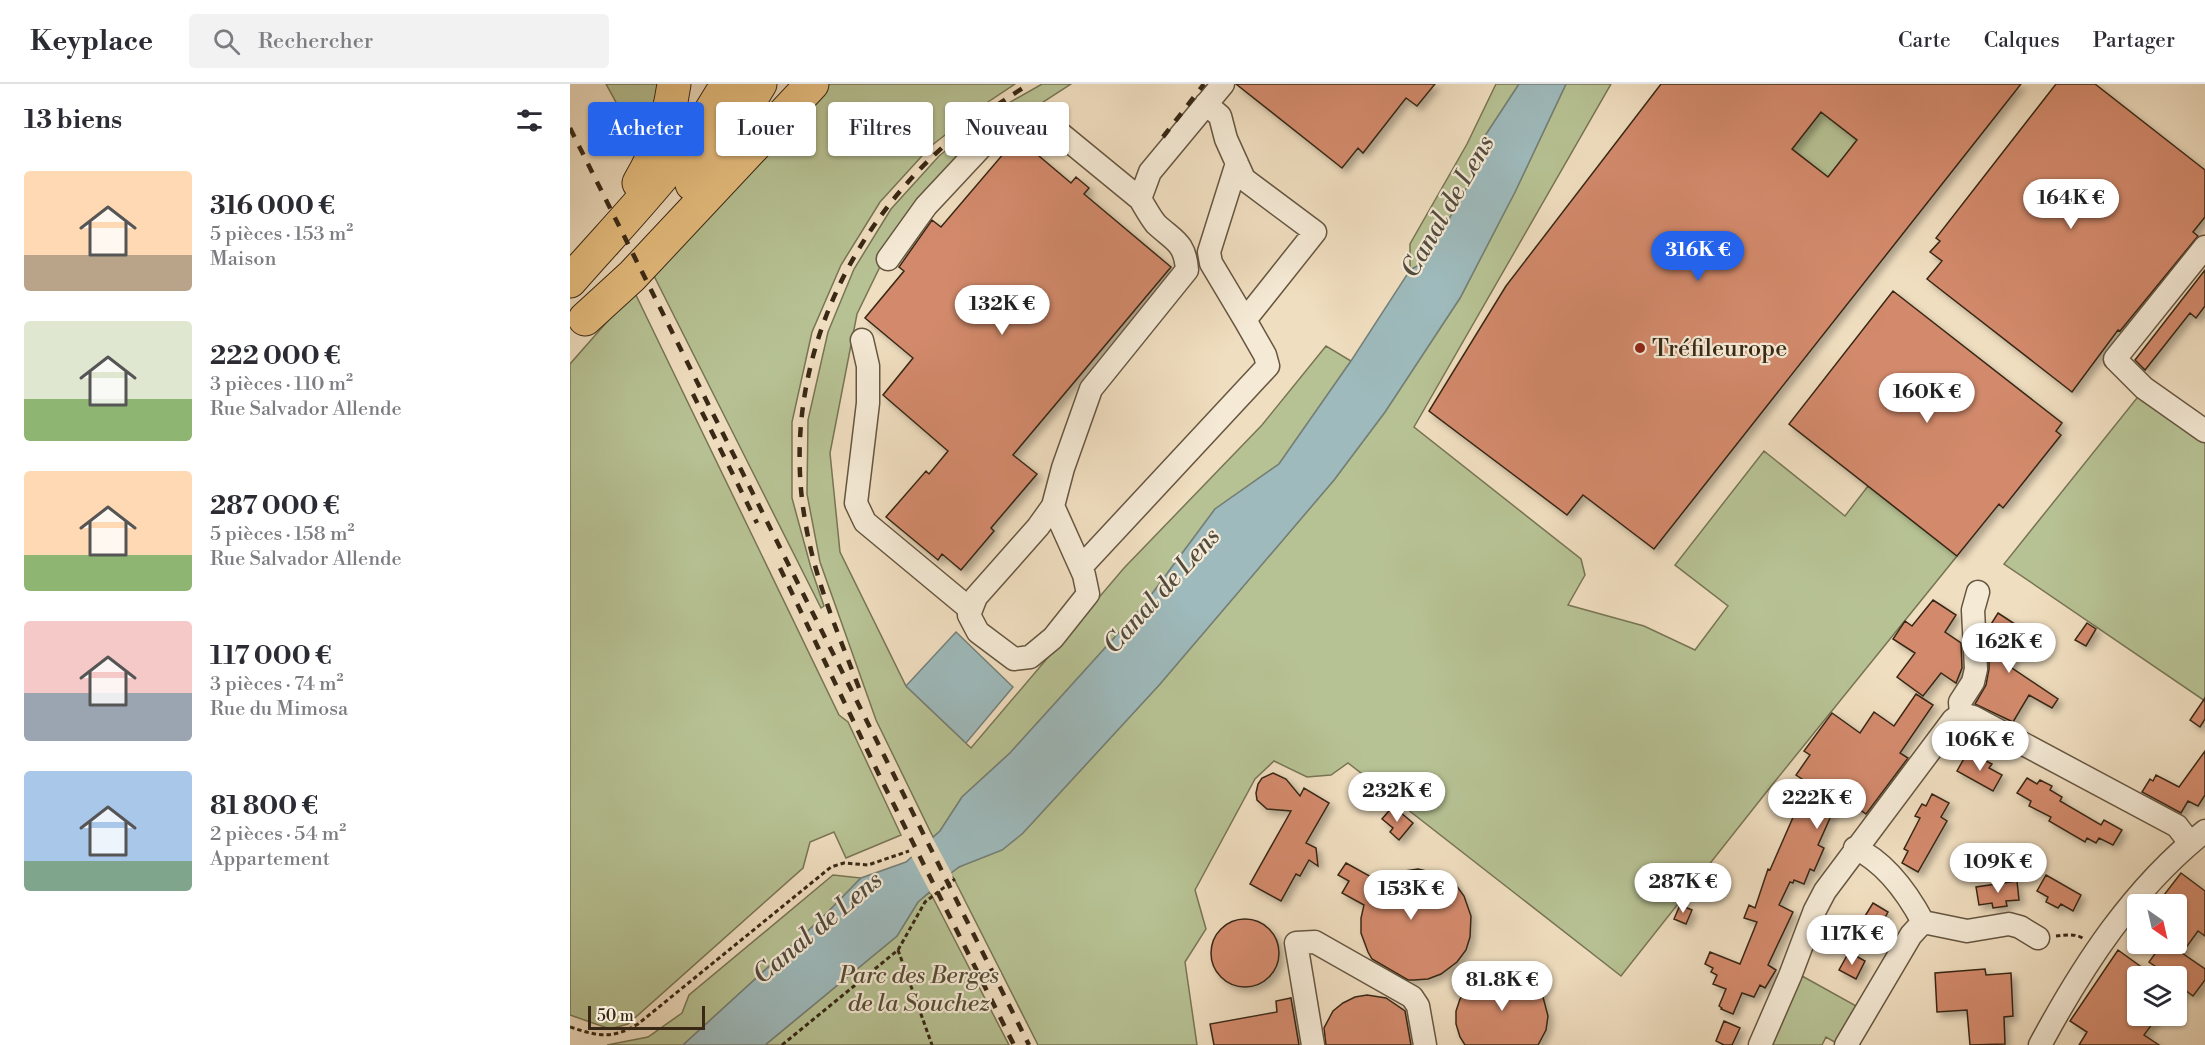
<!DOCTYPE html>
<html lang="fr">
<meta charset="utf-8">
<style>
:root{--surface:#fff;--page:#f2f2f3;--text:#2b2b33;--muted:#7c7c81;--line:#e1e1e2;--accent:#2563eb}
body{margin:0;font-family:"Libre Bodoni",serif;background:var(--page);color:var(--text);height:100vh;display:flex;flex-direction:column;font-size:22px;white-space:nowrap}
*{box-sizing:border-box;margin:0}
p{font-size:20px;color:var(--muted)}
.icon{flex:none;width:33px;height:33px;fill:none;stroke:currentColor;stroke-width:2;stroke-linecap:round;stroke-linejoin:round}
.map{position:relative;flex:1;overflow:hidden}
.panel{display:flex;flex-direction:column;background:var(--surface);width:570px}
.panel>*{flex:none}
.hud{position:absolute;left:18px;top:18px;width:570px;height:54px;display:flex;gap:12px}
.needle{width:39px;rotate:146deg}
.tools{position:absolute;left:1557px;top:810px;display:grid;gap:12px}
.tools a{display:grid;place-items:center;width:60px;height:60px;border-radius:6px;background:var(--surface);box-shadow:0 2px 4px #0004;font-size:30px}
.scale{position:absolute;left:18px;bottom:15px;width:117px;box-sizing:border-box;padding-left:6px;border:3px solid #382815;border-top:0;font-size:16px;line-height:21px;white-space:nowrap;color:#382815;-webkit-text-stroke:4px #f5ead6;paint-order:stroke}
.price{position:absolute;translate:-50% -51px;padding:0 14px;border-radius:21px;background:#fff;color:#222;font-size:20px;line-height:39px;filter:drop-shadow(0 2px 3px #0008)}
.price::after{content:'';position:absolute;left:50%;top:36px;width:18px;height:14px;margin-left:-9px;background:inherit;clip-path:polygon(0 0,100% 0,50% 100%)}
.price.active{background:var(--accent);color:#fff}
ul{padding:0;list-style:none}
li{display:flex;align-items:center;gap:18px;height:150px;padding:0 24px}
li span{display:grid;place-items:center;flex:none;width:168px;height:120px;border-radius:6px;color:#555}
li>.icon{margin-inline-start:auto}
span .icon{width:72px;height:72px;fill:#fffc;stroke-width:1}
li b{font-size:26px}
h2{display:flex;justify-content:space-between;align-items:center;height:72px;padding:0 24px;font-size:26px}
.tag{padding:0 21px;border-radius:6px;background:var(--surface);box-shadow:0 2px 4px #0004;font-size:21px;line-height:54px}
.tag.active{background:var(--accent);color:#fff}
header{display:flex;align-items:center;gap:36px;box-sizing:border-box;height:84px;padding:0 30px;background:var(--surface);border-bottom:2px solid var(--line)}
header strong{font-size:28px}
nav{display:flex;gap:33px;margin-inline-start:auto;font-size:21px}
.search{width:420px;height:54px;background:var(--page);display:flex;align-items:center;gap:15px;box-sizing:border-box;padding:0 21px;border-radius:6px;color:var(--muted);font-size:22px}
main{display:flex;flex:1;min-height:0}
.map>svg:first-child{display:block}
.green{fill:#b7c294;stroke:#787554;stroke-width:1.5}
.water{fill:#9ebabc;stroke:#758079;stroke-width:1.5}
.pier{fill:#f0dec0}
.building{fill:#d38a6c;stroke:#382815;stroke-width:1.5;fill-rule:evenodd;filter:url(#shadow)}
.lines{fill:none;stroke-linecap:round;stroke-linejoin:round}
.minor-casing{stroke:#665640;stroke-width:25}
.highway-casing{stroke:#382815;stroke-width:35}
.path{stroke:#382815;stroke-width:3;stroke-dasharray:4.5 3;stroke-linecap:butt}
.minor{stroke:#f5ead6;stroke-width:22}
.highway{stroke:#e8bf80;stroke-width:33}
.rail{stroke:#382815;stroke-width:4.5;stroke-dasharray:10 10;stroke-linecap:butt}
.poi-dot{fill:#8f2418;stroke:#f5ead6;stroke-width:2}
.labels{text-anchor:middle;stroke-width:4.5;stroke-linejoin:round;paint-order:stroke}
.poi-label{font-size:24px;fill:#382815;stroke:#f5ead6;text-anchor:start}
.park-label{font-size:24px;font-style:italic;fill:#584e35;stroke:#f5ead6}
.water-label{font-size:26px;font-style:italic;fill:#524c3f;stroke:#f5ead6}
</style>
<header>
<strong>Keyplace</strong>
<div class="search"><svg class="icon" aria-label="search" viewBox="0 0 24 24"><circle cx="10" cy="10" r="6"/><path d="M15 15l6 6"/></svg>Rechercher</div>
<nav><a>Carte</a><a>Calques</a><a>Partager</a></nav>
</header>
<main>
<section class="panel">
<h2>13 biens<svg class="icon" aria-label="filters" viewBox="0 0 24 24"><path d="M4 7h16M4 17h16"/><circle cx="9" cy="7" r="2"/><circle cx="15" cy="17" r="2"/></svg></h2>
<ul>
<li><span style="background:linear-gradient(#ffd9b3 70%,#b9a48a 0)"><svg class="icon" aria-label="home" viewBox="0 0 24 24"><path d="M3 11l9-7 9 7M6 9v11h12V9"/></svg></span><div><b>316 000 €</b><p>5 pièces · 153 m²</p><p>Maison</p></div></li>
<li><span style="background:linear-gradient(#dfe7d0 65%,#8fb573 0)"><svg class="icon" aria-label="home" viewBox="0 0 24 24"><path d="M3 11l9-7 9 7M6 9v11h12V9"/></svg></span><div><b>222 000 €</b><p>3 pièces · 110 m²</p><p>Rue Salvador Allende</p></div></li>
<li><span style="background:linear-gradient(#ffd9b3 70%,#8fb573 0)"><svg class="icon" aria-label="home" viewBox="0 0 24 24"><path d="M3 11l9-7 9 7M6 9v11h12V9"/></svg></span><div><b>287 000 €</b><p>5 pièces · 158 m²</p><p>Rue Salvador Allende</p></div></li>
<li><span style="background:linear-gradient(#f6c9c9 60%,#9aa5b1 0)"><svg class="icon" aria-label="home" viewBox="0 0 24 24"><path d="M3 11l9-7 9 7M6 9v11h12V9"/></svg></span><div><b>117 000 €</b><p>3 pièces · 74 m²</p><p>Rue du Mimosa</p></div></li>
<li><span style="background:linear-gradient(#a9c7e8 75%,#7fa58c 0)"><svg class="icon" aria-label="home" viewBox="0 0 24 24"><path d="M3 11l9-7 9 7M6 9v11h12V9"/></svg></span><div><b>81 800 €</b><p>2 pièces · 54 m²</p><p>Appartement</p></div></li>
</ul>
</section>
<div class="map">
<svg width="1635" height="961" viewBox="0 0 1635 961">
<defs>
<filter id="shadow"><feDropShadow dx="4.5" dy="4.5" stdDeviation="3" flood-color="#0004"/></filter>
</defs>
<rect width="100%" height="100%" fill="#f0dec0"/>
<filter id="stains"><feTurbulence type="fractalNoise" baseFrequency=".00333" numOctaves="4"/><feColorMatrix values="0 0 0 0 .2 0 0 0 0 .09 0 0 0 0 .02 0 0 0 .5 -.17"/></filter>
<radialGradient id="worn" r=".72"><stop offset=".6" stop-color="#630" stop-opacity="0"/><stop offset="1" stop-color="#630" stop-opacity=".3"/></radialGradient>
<!-- green -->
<path class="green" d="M36,0H94L74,69Z
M259,0H445L412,22L361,62L310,118L271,181L242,248L222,338V414L241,484L254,522L251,524L81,186Z
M472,0H501L427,48L322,158L287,230L260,369L270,468L336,602L401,664L554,484L692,341L756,262L781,277L709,380L645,425L573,522L440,669L392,713L370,747L363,753L306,636L250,478L237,410L238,336L258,248L284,185L321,125L369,72L428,25Z
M926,0H949L911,58L907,85L855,178L840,186V160L897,60Z
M996,0H1041L844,343L1011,475L1015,491L998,521L1074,542L1125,566L1158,522L1105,481L1194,367L1275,432L1298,402L1387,472L1202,701L1051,892L778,679L761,691L737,693L704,677L685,695L625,806L636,845L615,878L627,961H468L381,789L389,783L452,750L590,600L764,396L815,328L890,214L945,108Z
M1251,28L1287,56L1258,93L1222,65Z
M64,207L269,631L278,638L331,751L276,774L264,748L240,758L233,784L58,940L40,945L0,931V280Z
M1571,309L1635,355V617L1434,480Z
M263,791L291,794L253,833L113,961H37L78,953L112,929L119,911Z
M360,808L439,961H195L327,852L348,818Z
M1232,892L1288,923L1268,960L1256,953L1252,961H1202Z"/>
<!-- water -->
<path class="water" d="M949,0H996L945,108L890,214L815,328L764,396L590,600L452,750L432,766L389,783L381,789L348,818L327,852L195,961H113L253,833L291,794L336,778L370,747L392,713L440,669L573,522L645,425L709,380L781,277L840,186L855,178L907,85L911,58Z
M386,548L443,603L396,659L336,602Z"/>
<!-- pier -->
<path class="pier" d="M361,751L383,792L361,810L340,770Z"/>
<!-- building -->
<path class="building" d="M666,0H865L847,22L836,14L793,69L788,64L772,84Z
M1091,0H1451L1084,465L1013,411L997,431L859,327L936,202ZM1251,28L1287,56L1258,93L1222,65Z
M1486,0H1525L1635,86V133L1623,148L1628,152L1550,247L1548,246L1502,308L1357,195L1372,177L1360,168L1370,157L1366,154Z
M450,56L501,99L506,93L519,104L514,110L601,183L443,371L467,390L421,444L424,447L391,486L372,470L368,476L316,433L356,387L359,390L378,367L313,311L343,274L295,234L334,187L329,183L362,136L371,143L440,62Z
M1635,186V222L1626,234L1620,229L1575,286L1565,276Z
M1323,207L1492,339L1486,347L1491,351L1433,424L1429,420L1387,472L1219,340Z
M1363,516L1386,531L1375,548L1391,559L1392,584L1386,599L1371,589L1353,612L1327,593L1345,569L1323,555L1335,537L1342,542Z
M1428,529L1460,550L1439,582L1488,615L1482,624L1459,611L1443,638L1405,620L1416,601L1419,585V566L1428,551L1418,545Z
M1517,539L1526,545L1516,562L1505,556Z
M1346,610L1363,621L1330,669L1338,674L1296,730L1270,712L1248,761L1254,764L1244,787L1240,785L1234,800L1224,796L1223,799L1220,798L1209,821L1223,828L1198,881L1206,886L1195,904L1190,901L1184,913L1172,909L1163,930L1151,925L1152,924L1149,922L1156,905L1143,900L1147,891L1141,888L1143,884L1135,880L1140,868L1170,880L1187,838L1174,834L1179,821L1185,824L1198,785L1200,786L1238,699L1226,691L1240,671L1234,667L1262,629L1290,649L1304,628L1324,642Z
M1635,614V635L1630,643L1620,636Z
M1635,667V711L1628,722L1618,717L1611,729L1572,708L1580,695L1583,697L1586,691L1609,703Z
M1396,671L1407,677L1410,673L1416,677L1422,680L1419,684L1432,691L1423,707L1387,687Z
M703,689L716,695L730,712L734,704L759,719L736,759L746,764L748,782L739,776L730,792L726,790L711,817L680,800L721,727L697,725L687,716L686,709L688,700L692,694Z
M1457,694L1467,700L1470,696L1482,702L1480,706L1492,713L1490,717L1531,741L1534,736L1552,746L1543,761L1529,754L1526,759L1517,754L1515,758L1479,737L1481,733L1459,722L1461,717L1447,709Z
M1362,710L1379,719L1371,733L1377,737L1348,788L1332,779L1338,767L1334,765L1350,734L1345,732L1349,725L1352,720L1356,722Z
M823,722L843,739L829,756L820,748L823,744L812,735Z
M776,779L810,798L828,788L848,785L869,790L886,801L894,812L901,832L900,853L896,866L887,878L871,890L858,895L844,896H838L802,875L798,868L791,849V834L794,821L772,809L779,797L768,791Z
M1611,789L1635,807V852L1628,847L1612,869L1635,885V896L1623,912L1615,906L1606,918V892H1600L1579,878L1592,860H1606V843L1612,835L1606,831V820H1587Z
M1476,791L1511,811L1503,827L1491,820L1488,824L1476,818L1478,813L1467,807Z
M1447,797L1449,816L1436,817L1437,822L1423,824L1422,819L1409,821L1406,803Z
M1303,819L1318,828L1308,846L1304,843L1302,846L1297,843L1288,859L1273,850L1282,832L1292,837Z
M1110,821L1122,826L1116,840L1104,835Z
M641 869a34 34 0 1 1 68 0a34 34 0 1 1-68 0Z
M1548,866L1574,885L1568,892V932H1588L1574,951L1589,961H1509L1517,948L1500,937Z
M1279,868L1295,877L1286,895L1269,886Z
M1415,885L1416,891L1441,889L1443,932L1434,933L1435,960L1400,961L1397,926L1367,928L1365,889Z
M931,887L950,891L961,898L973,913L978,932L976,946L968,961H895L890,953L886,940V927L890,915L897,904L906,895L918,889Z
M797,911L816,914L835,927L841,961H756L754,944L763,927L773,919L785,913Z
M721,914L729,961H644L640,940L707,928L706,917Z
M1154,937L1170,944L1162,961H1154L1146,957Z"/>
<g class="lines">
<defs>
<path id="minor" d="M636,20L650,32L656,55L674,95L745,148L675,236L641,179L639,168L667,79
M1635,163L1545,275L1574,304L1635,347
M318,175L356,122L413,61L447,42L468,37L481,42L570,115
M292,256L298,282V319L286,419L295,438L401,526
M483,422L514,491L518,510L483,554L460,573L444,575L408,548L399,531L406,513L468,443L483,422L493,384L521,305L617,186C615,158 604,157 586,140C580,133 575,123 570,115L580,88L653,0
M511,483L698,282L695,271L675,236
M1391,630L1390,618L1403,598L1406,585L1403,526L1408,508
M1285,764C1315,778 1338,810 1353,838L1397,847L1439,840L1450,843L1468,854
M743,961L726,859L745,858L842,913L848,922L855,961
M1190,961L1220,892L1245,826L1255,807L1383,636L1391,630L1403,633L1607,742L1620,759
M1276,961L1341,851L1353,838
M1470,961C1513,881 1563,804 1635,747"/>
<path id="highway" d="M69,99C89,64 98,40 104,0
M122,100L167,38L190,0
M0,197C55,134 116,74 157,0
M15,235L62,192L242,0"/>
</defs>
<!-- minor casing -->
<use href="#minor" class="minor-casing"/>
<!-- highway casing -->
<use href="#highway" class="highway-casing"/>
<!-- path -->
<path class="path" d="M1486,852C1495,851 1506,849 1514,855
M328,866L362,961
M0,943C28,952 41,956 68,940L261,783L274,779L298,781L339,767
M212,961L328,866L355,818L385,795"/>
<!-- minor -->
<use href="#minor" class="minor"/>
<!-- highway -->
<use href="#highway" class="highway"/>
<!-- rail -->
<path class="rail" d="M0,44L459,961
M593,53L634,0
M123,310L187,439
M210,484L313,699L444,961
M289,604C268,549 244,494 235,436C212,303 264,170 358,77C388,47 423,23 459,0"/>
</g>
<!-- markers -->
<circle class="poi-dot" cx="1070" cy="264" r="6"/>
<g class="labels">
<!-- poi labels -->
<g class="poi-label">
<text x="1082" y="272">Tréfileurope</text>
</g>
<!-- park labels -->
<g class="park-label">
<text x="349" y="899">Parc des Berges<tspan x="349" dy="28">de la Souchez</tspan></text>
</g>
<!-- water labels -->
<g class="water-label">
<text transform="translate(877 122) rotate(-60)" y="9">Canal de Lens</text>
<text transform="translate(591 506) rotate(-48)" y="9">Canal de Lens</text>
<text transform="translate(247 843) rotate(-40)" y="9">Canal de Lens</text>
</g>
</g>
<rect width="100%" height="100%" filter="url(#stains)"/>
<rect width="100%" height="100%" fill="url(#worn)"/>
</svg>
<div class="tools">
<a><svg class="needle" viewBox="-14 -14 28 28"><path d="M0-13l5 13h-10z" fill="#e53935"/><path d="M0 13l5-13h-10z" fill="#7c7c81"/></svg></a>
<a><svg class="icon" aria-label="layers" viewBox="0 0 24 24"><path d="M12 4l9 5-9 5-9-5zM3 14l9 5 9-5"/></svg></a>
</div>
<div class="scale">50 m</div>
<b class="price" style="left:1501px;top:146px">164K €</b>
<b class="price active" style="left:1128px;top:198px">316K €</b>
<b class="price" style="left:432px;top:252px">132K €</b>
<b class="price" style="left:1357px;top:340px">160K €</b>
<b class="price" style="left:1439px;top:590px">162K €</b>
<b class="price" style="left:1410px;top:688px">106K €</b>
<b class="price" style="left:827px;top:739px">232K €</b>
<b class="price" style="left:1247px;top:746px">222K €</b>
<b class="price" style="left:1428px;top:810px">109K €</b>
<b class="price" style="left:1113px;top:830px">287K €</b>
<b class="price" style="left:841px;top:837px">153K €</b>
<b class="price" style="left:1282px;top:882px">117K €</b>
<b class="price" style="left:932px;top:928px">81.8K €</b>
<div class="hud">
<a class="tag active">Acheter</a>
<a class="tag">Louer</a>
<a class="tag">Filtres</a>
<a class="tag">Nouveau</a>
</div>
</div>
</main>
